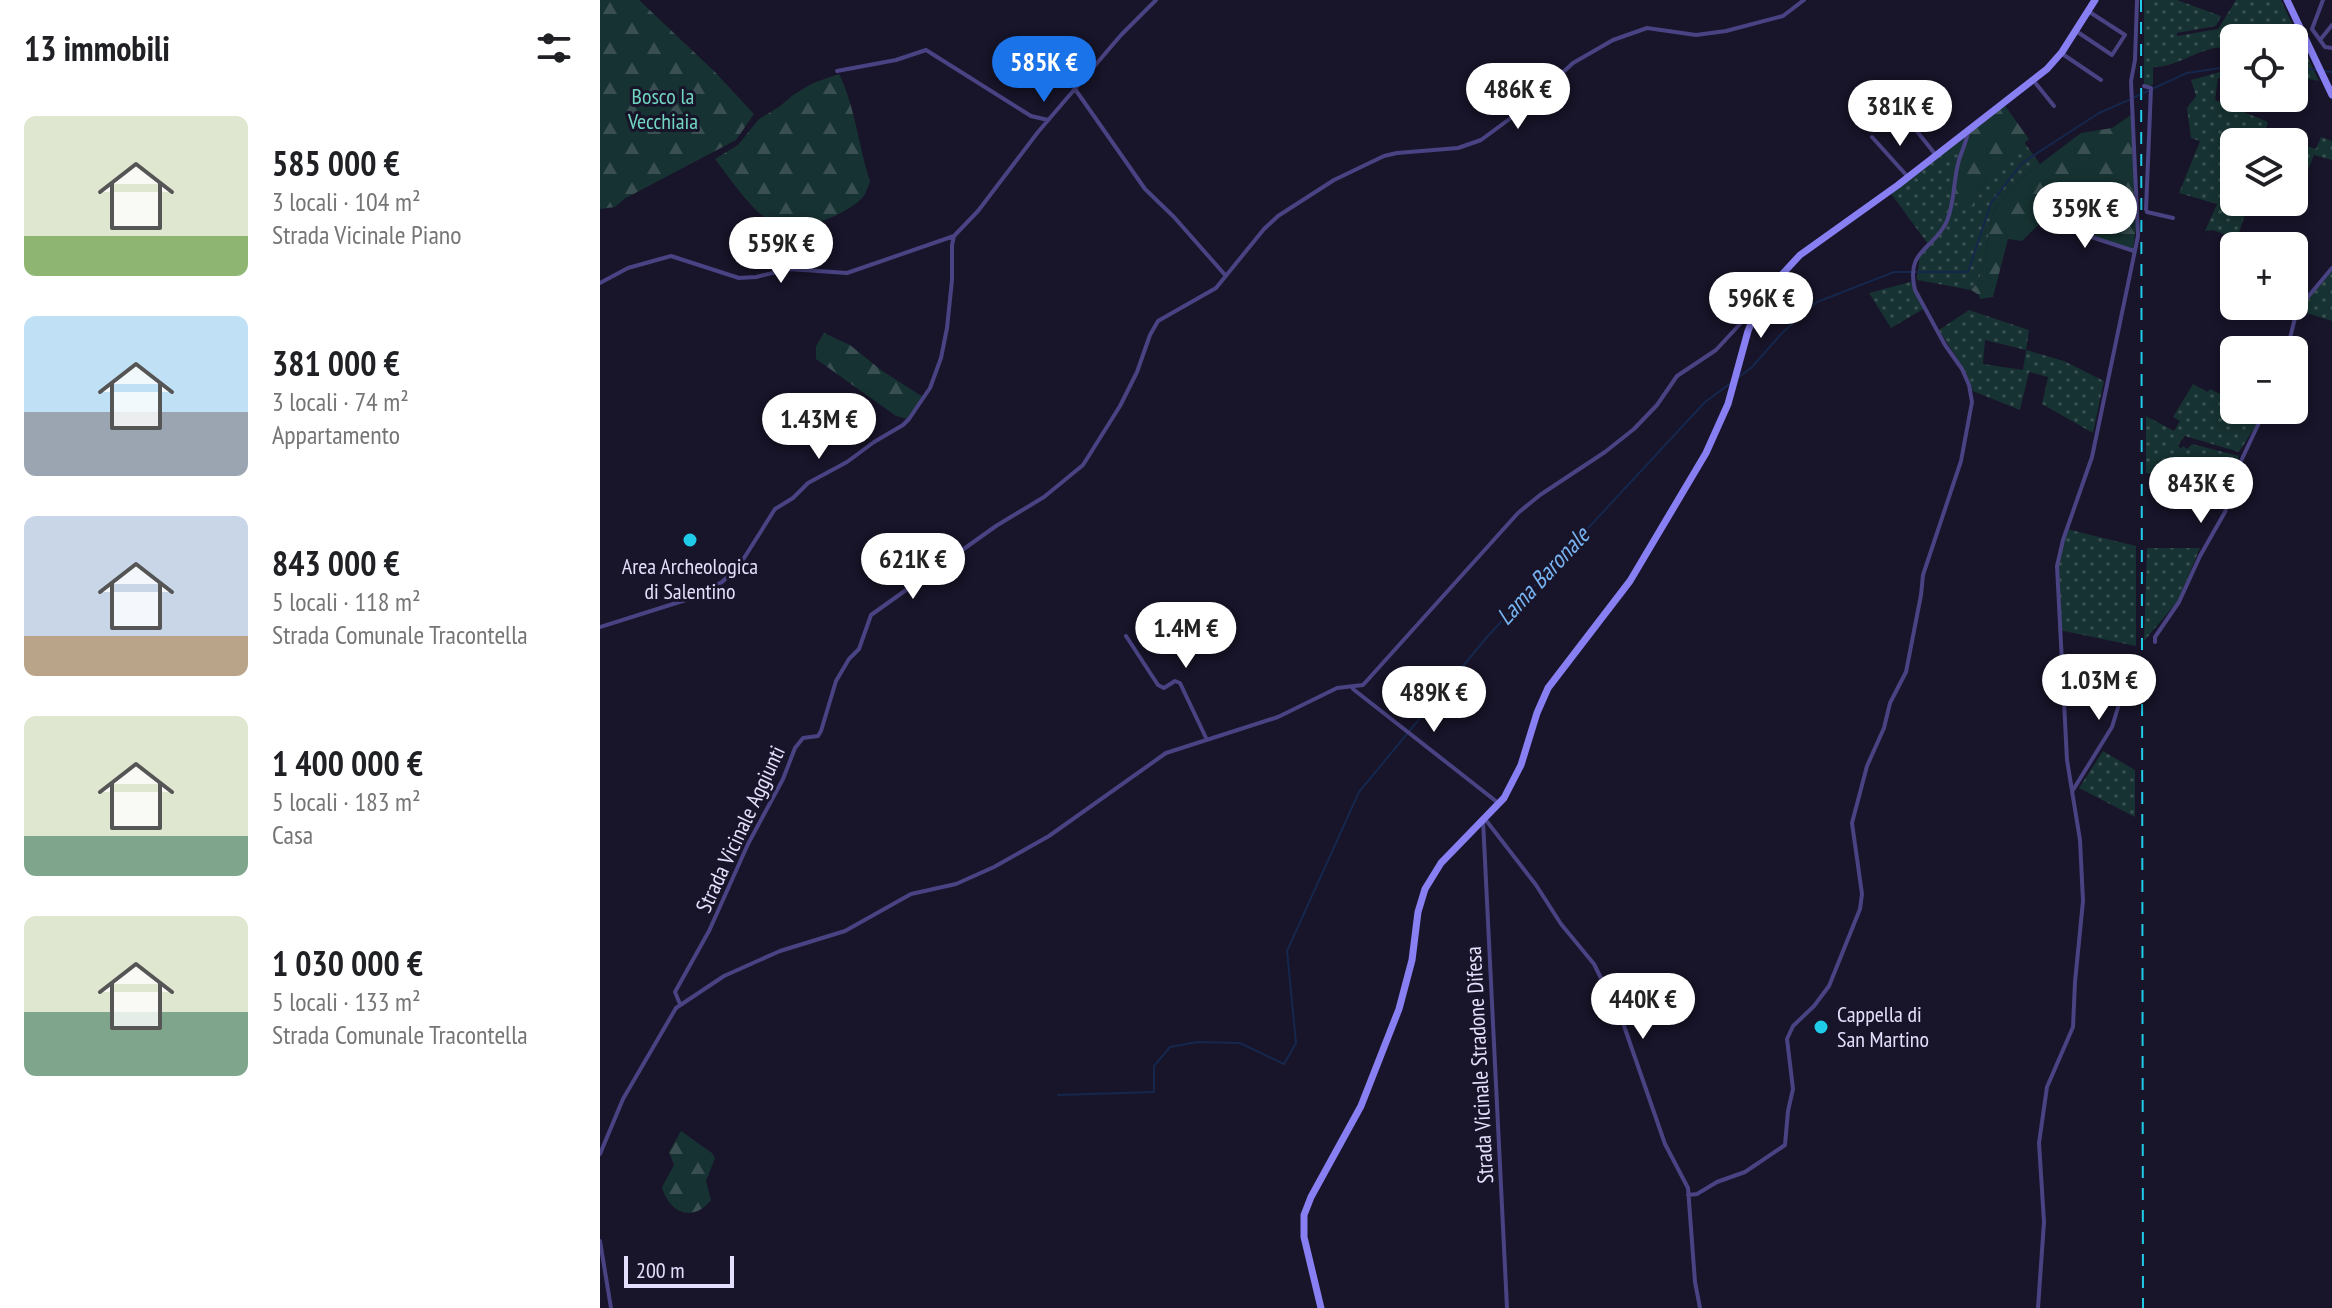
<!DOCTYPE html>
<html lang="it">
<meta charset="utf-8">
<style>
:root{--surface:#fff;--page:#f2f2f2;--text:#202124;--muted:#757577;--accent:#1a73e8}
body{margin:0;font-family:"PT Sans Narrow",sans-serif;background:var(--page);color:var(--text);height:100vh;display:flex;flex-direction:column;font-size:30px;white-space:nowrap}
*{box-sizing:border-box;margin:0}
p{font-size:26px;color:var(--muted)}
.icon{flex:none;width:44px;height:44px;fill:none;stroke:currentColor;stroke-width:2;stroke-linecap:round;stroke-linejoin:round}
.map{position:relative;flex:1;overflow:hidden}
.sheet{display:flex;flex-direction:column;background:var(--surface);width:600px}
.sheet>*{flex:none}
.buttons{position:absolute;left:1620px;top:24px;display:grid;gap:16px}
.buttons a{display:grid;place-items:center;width:88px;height:88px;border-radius:12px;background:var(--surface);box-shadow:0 4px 12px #0003;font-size:40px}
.scale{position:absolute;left:24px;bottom:20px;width:110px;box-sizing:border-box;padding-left:8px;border:4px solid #e3dffc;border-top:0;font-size:22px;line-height:28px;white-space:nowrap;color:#e3dffc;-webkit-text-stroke:6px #181429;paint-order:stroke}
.price{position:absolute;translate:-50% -68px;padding:0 18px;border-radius:28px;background:#fff;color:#222;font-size:26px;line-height:52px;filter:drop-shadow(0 2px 4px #0008)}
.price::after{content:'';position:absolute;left:50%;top:48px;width:24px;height:18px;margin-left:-12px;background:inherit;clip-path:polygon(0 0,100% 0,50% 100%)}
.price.active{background:var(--accent);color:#fff}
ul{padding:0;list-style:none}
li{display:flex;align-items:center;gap:24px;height:200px;padding:0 24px}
li span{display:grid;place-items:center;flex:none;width:224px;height:160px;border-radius:12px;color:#555}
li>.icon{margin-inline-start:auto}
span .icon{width:96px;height:96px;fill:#fffc;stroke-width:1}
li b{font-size:34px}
h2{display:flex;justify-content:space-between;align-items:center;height:96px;padding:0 24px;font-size:34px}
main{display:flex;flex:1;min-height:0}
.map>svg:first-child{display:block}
.grass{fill:url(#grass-dots);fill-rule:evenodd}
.forest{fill:url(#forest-firs)}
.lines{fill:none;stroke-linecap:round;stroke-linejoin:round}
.stream{stroke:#15274c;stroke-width:2}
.street{stroke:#494383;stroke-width:4}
.secondary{stroke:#877ff2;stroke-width:7}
.rail{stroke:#1ecbe8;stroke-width:2;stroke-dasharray:12 10;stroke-linecap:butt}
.poi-dot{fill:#1ecbe8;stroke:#181429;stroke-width:3}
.labels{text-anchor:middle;stroke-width:6;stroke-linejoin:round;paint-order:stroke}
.park-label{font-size:22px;fill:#71d6c1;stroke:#181429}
.poi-label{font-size:22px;fill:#e3dffc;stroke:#181429}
.street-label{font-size:22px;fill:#e3dffc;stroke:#181429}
.water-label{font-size:24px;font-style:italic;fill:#77b3f1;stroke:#181429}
</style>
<main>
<section class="sheet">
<h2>13 immobili<svg class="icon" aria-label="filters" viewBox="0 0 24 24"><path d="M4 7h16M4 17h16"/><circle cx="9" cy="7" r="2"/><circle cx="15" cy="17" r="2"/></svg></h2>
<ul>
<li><span style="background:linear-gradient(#dfe7d0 75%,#8fb573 0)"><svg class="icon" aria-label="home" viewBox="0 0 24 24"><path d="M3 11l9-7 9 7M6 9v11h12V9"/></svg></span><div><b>585 000 €</b><p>3 locali · 104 m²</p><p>Strada Vicinale Piano</p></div></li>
<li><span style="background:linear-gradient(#bfe0f5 60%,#9aa5b1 0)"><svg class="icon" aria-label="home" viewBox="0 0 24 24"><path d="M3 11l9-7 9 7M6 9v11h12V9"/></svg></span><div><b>381 000 €</b><p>3 locali · 74 m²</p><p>Appartamento</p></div></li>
<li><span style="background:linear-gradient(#c9d6e8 75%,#b9a48a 0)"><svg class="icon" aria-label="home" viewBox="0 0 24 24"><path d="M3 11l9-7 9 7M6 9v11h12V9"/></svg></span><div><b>843 000 €</b><p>5 locali · 118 m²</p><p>Strada Comunale Tracontella</p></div></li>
<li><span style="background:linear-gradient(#dfe7d0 75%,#7fa58c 0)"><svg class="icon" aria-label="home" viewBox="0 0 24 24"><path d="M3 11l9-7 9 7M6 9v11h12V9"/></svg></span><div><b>1 400 000 €</b><p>5 locali · 183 m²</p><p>Casa</p></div></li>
<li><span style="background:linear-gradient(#dfe7d0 60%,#7fa58c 0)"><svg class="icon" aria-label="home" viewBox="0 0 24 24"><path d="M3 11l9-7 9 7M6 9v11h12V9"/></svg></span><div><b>1 030 000 €</b><p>5 locali · 133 m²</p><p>Strada Comunale Tracontella</p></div></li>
</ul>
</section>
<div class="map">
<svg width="1732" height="1308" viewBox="0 0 1732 1308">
<defs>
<pattern id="grass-dots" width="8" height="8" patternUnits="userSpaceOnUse" patternTransform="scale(2)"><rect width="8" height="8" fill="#173232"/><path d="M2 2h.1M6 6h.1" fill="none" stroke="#394f51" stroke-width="1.8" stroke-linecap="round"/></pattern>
<pattern id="forest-firs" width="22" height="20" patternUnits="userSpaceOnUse" patternTransform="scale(2)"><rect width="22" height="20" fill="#173232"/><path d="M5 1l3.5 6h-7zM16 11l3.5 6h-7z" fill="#394f51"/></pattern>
</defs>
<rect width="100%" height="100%" fill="#181429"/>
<!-- grass -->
<path class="grass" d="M1544,0H1577L1621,16L1616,26L1577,33V36L1618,29L1636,0H1681L1719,81L1694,76V38H1634V77L1618,78L1615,100L1668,122L1665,132L1716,149L1721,137L1732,141V160L1714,155L1691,213L1659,202H1694V142H1634V202H1649L1637,239L1613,230L1605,231L1617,204L1579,193L1600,141L1591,138L1587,108L1596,96L1591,80L1627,70L1628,47C1599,46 1580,67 1553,67V85L1544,86Z
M1368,131L1374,206L1388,174L1424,142L1440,164L1424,176L1393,211L1382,271L1378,282L1371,290L1317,280L1320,252L1328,244L1289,191Z
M1732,266V321L1697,310L1725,278Z
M1314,281V287L1325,308L1291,328L1269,293Z
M1369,310L1429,330L1426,350L1464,361L1504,381L1493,433L1442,404L1448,377L1429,372L1420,410L1370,390L1358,360L1339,330ZM1385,340L1426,350L1423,370L1383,364Z
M1593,384L1608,392L1610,389L1634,401V410H1651L1662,416L1639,452L1585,436L1578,445L1581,449L1583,446L1587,449L1592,444L1639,456L1632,478L1593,458L1585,479L1546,473V416L1574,431L1580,421L1573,417Z
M1467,529L1536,546V646L1459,630L1458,561Z
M1547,548H1600L1578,601L1544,641Z
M1503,751L1535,770V817L1479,788Z"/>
<!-- forest -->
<path class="forest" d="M0,0H39L114,71L154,114L136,140L24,199L15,207L0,209Z
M239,74C256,109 258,145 270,181C268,187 266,194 262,198C245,216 198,234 175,224C153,214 130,178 115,159L138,145L159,119L179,107L193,95L213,83Z
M1403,103L1429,139L1388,174L1374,207L1353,202L1358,167L1368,131Z
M1531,115L1536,227L1533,250L1441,222L1422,241L1408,239L1393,297L1380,299L1379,295L1371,290L1378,282L1382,271L1393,211L1424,176L1481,133L1512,128Z
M224,333L250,345L281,370L323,397L308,419L296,416L216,359V346Z
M81,1131L112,1153L115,1158L106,1181L111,1200C93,1223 69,1213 62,1187L74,1165L69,1152Z"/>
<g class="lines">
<!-- stream -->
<path class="stream" d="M1694,67L1717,70
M1723,71L1732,72
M1554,88L1587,73L1634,66
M1544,93L1548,91
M1535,97L1539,95
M1139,377L1152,367L1182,333L1217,302L1294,272H1368L1391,203L1422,163L1499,113L1529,100
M458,1095L554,1092V1066L570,1047L597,1042L640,1043L684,1064L696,1043L687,951L759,792L887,637L1105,402L1131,383"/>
<!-- street -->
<path class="street" d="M1723,0L1712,29L1725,47L1732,48
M1476,31L1512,55L1525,35L1488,11
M1720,40L1732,25
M1461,53L1501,80
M237,71L296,60L326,50L431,116L448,120
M1433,80L1454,106
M1544,86L1551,88L1546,209L1547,212L1573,218
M475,89L545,189L574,217L626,276
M1289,96L1335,154
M1272,137L1308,177
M1446,222L1534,251
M0,283L28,268L71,256L139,278L156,277L189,269L247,273L354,236L378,211L438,132L521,35L556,0
M1687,350L1697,310L1732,268
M0,627L92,598L122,582L139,566L175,509L193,498L208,483L247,462L274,442L303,425L309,419L330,388L341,358L347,328L352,280V245L354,236
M526,636L558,685L564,688L575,681L580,683L607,740
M1555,642V637L1579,602L1600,556L1625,512L1641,461L1665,410
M753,689L897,802
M1473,790L1512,727L1528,675L1534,664
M885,819L936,885L961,924L994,964L1023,1023L1065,1144L1088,1188L1095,1282L1100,1308
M883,820L907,1308
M80,1004L75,992L109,931L148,844L183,779L195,748L203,738L218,736L221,731L236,681L249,659L259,649L271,615L396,526L444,497L483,465L520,406L537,372L550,335L558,321L616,288L664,229L678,216L734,180L784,156L797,153L858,148L881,140L923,109L973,63L1013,40L1047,28L1096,35L1126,31L1183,16L1204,0
M0,1154L23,1099L76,1008L124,976L180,951L245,931L311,894L356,884L394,867L449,836L566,753L678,717L737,688L763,685L918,513L940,495L1005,452L1034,429L1057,405L1077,376L1116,350L1153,310L1157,309
M1088,1195L1097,1194L1117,1182L1145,1172L1185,1145L1188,1111L1193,1089L1187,1039L1193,1026L1214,1006L1229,986L1260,909L1262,894L1252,823L1267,766L1284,728L1290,703L1306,672L1321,595L1323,575L1361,461L1372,402L1369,385L1362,369L1345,345L1315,290C1305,249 1334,250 1347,221C1355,201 1353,181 1359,160C1362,150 1367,141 1368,131
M0,1241L11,1308
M1438,1308L1444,1222L1439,1143L1447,1087L1473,1027L1475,982L1483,901L1480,840L1467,760L1457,566L1463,540L1492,457L1538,236L1531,81L1535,60L1537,0"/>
<!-- secondary -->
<path class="secondary" d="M1687,0L1732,95
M721,1308L704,1237V1215L711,1197L761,1106L799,1009L812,960L818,912L825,889L841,863L904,798L921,765L937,713L948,688L1030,581L1106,453L1128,404L1148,331L1157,309L1176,281L1200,255L1298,185L1447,69L1462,52L1495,0"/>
<!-- rail -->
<path class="rail" d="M1541,0L1543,1308"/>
</g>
<!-- markers -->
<g class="poi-dot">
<circle cx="90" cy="540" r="8"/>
<circle cx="1221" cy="1027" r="8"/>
</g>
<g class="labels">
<!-- park labels -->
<g class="park-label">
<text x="63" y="104">Bosco la<tspan x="63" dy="25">Vecchiaia</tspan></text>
</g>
<!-- poi labels -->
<g class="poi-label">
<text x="90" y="574">Area Archeologica<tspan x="90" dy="25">di Salentino</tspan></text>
<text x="1237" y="1022" text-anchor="start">Cappella di<tspan x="1237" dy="25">San Martino</tspan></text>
</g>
<!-- street labels -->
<g class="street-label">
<text transform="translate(140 829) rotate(-65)" y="8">Strada Vicinale Aggiunti</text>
<text transform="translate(879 1065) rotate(-93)" y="8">Strada Vicinale Stradone Difesa</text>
</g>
<!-- water labels -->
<g class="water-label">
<text transform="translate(943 576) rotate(-47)" y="8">Lama Baronale</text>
</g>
</g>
</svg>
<div class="buttons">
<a><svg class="icon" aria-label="locate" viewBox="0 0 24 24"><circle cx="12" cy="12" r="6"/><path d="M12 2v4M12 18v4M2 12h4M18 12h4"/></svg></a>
<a><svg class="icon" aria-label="layers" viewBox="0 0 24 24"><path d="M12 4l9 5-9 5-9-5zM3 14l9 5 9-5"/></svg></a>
<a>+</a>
<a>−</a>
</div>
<div class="scale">200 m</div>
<b class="price active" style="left:444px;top:104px">585K €</b>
<b class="price" style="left:918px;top:131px">486K €</b>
<b class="price" style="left:1300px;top:148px">381K €</b>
<b class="price" style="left:1485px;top:250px">359K €</b>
<b class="price" style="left:181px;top:285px">559K €</b>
<b class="price" style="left:1161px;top:340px">596K €</b>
<b class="price" style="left:219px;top:461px">1.43M €</b>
<b class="price" style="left:1601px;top:525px">843K €</b>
<b class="price" style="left:313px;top:601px">621K €</b>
<b class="price" style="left:586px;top:670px">1.4M €</b>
<b class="price" style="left:1499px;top:722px">1.03M €</b>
<b class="price" style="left:834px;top:734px">489K €</b>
<b class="price" style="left:1043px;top:1041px">440K €</b>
</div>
</main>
